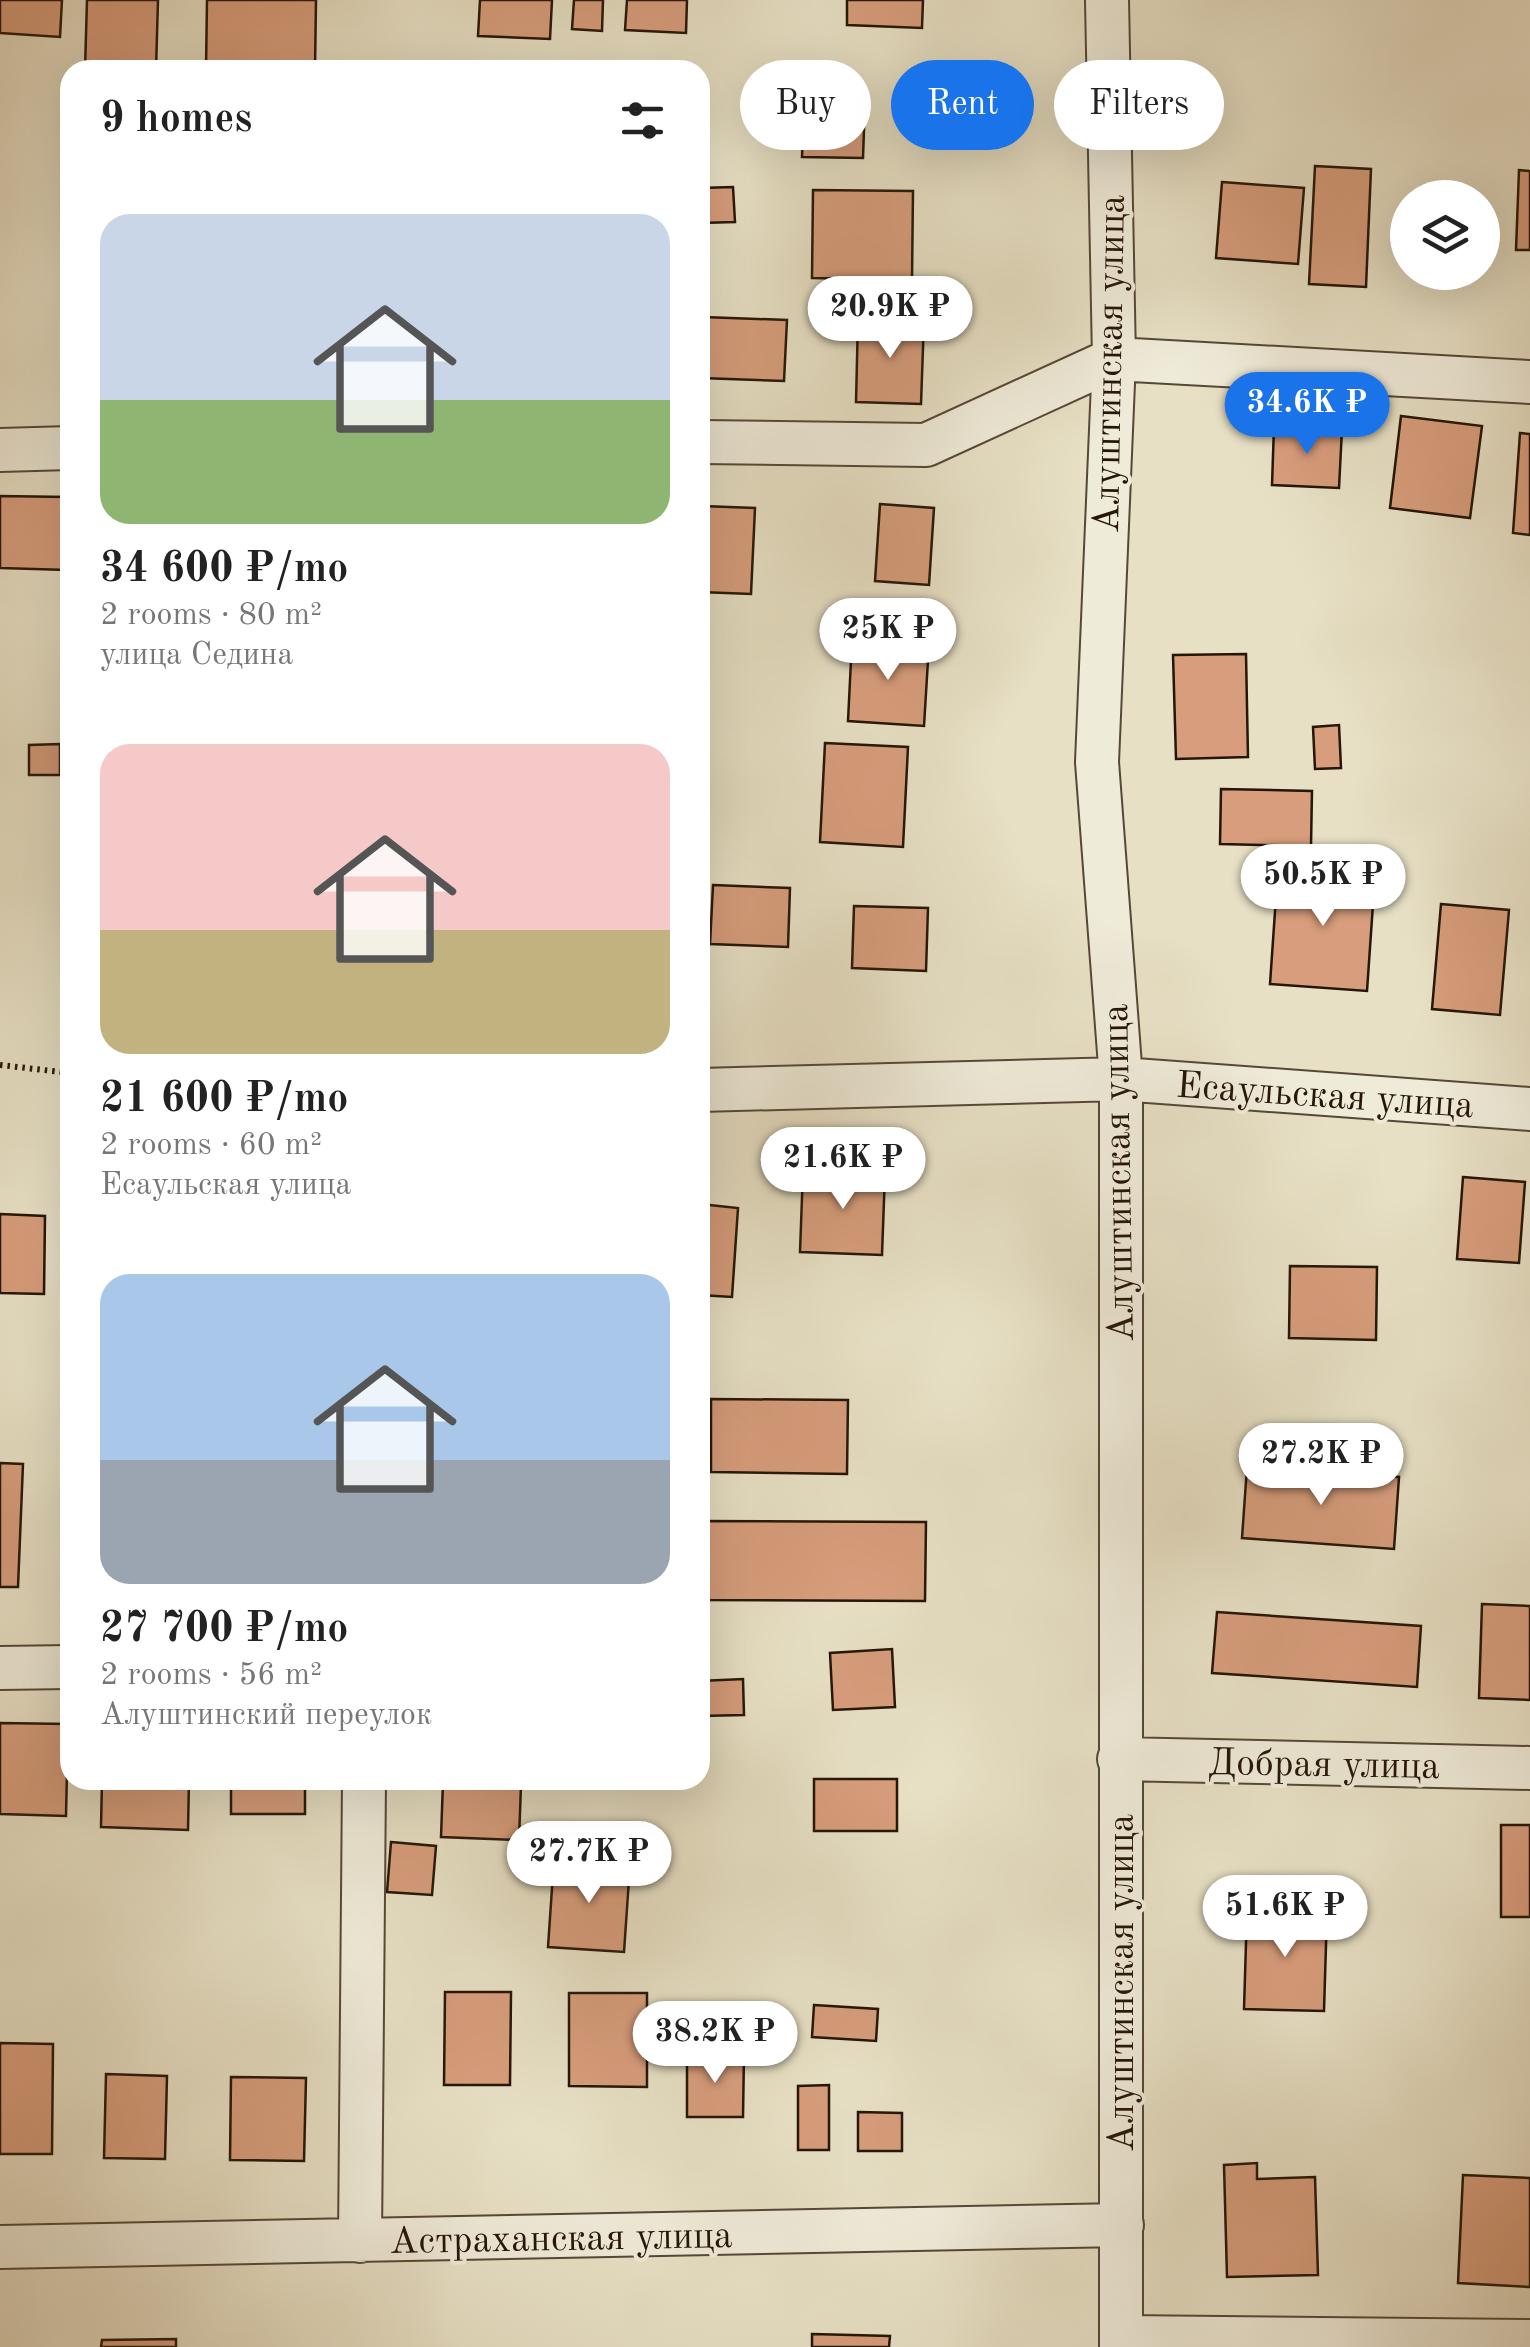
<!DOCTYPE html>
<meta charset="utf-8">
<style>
:root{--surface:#fff;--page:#f2f2f2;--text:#222;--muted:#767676;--accent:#1a73e8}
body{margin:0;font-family:"Old Standard TT",serif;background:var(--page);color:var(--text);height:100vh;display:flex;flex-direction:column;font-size:38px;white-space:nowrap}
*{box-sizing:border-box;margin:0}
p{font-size:32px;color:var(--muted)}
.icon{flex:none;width:55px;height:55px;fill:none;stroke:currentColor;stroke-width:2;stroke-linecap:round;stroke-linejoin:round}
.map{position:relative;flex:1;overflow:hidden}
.side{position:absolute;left:60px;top:60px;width:650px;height:1730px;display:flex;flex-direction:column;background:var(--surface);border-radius:30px;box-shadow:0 10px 40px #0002}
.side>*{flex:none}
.guide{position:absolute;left:740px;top:60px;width:640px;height:90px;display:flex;gap:20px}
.tools{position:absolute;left:1390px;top:180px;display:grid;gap:20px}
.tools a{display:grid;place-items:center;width:110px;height:110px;border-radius:50%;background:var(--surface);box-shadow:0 10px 40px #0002;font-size:50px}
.price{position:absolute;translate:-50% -85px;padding:0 22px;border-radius:35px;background:#fff;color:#222;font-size:32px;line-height:65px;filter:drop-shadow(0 2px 5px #0008)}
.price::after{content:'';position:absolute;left:50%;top:60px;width:30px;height:22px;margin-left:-15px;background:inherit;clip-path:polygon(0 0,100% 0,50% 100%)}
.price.on{background:var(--accent);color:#fff}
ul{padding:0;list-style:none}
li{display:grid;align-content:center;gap:20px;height:530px;padding:0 40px}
li span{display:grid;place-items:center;height:310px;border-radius:30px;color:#555}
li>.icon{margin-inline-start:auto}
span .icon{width:180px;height:180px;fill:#fffc;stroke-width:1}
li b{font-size:42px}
h2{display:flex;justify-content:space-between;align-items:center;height:120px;padding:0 40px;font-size:42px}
.chip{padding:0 35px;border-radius:45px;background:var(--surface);box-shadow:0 10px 40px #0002;font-size:35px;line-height:90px}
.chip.on{background:var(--accent);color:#fff}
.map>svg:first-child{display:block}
.building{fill:#d79d7c;stroke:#251608;stroke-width:2.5}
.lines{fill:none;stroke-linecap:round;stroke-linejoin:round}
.street-casing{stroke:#564837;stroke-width:46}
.path{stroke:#251608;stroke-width:6;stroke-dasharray:2.5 5;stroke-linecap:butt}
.street{stroke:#efebd9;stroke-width:42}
.labels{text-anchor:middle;stroke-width:8;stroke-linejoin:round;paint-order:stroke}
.street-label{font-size:38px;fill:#251608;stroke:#efebd9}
</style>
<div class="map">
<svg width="1530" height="2347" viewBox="0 0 1530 2347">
<rect width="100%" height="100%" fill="#e7e0c5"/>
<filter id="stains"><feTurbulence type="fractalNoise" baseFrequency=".002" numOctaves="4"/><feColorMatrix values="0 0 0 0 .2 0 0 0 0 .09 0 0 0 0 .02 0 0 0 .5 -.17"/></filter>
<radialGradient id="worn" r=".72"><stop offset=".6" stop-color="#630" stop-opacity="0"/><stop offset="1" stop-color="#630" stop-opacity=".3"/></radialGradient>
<!-- building -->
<path class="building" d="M0,0H62L60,37L0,33Z
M87,0H158L156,70H85Z
M207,0H316L315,70H206Z
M480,0H552L550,39L478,36Z
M574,0H603L602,31L572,29Z
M627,0H687L686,33L625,30Z
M847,0H923L922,28L847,25Z
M804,99L865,101L863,158L802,157Z
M1315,166L1371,169L1366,287L1309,284Z
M1519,170L1530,171V250H1516Z
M1222,182L1304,188L1298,264L1216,258Z
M733,187L735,222L700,223V188Z
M813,190L913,191L912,280L812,278Z
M703,317L787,320L784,381L701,378Z
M858,318L924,320L921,404L856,402Z
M1401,416L1482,426L1470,518L1390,508Z
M1274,426L1342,429L1339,488L1272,485Z
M1520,433L1530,434V535L1513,533Z
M0,496L68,497L67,570L0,568Z
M880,504L934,508L929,585L875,581Z
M702,506L755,508L751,594L700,592Z
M852,640L929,644L924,726L848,721Z
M1246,654L1248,757L1176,759L1173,655Z
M1339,725L1341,768L1315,769L1313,727Z
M825,743L908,747L903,847L820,842Z
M60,744V775H29V745Z
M1221,789L1312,791L1311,846L1220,844Z
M1278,868L1375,875L1367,991L1270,984Z
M713,885L790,888L788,947L710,944Z
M1441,904L1509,910L1500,1015L1432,1009Z
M854,906L928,908L926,971L852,968Z
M803,1170L885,1173L882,1255L800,1252Z
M1463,1177L1525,1182L1519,1263L1457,1259Z
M700,1204L738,1208L732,1297L700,1295Z
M0,1214L45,1216L44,1294L0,1293Z
M1290,1266L1377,1267L1376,1340L1289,1338Z
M711,1399L848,1400L847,1474L711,1472Z
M0,1463L23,1464L18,1587H0Z
M1247,1467L1399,1477L1394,1549L1242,1538Z
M700,1521L926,1522L925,1601L700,1600Z
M1482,1604L1530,1606V1700L1479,1698Z
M1217,1612L1421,1626L1417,1687L1212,1673Z
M892,1649L895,1707L833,1710L830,1653Z
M743,1679L744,1715L700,1716V1681Z
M0,1723L68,1724L66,1816L0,1814Z
M814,1779H897V1831H814Z
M102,1780H189L188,1830L101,1827Z
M231,1780H305V1814H231Z
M443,1782L521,1785L519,1840L441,1837Z
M1501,1825H1530V1917H1501Z
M391,1842L436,1846L432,1895L387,1892Z
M554,1859L630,1865L624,1952L548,1947Z
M1247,1910L1327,1912L1324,2011L1244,2009Z
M445,1992H511L510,2085H444Z
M569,1993H647V2087L569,2086Z
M814,2005L878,2009L876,2041L812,2037Z
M0,2043L53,2044L52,2154H0Z
M687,2055H744L743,2117H687Z
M106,2074L167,2076L165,2159L104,2158Z
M231,2077L306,2078L304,2161L230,2160Z
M829,2085V2150H798V2086Z
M858,2112L902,2113V2151H858Z
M1257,2163V2179L1315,2177L1318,2275L1227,2277L1224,2165Z
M1463,2175L1530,2178V2287L1458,2283Z
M812,2334L890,2336L889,2347H812Z
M176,2339V2347H101L102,2340Z"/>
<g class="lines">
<defs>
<path id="street" d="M1107,0L1114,359L1097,762L1121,1079V2347
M700,442L926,445L1114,359L1530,382
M0,450L70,448
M700,1090L1121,1079L1530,1109
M0,1668L70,1667
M1119,1759L1530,1768
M360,2241L364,1780
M0,2247L1122,2225
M1122,2337L1530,2341"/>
</defs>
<!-- street casing -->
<use href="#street" class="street-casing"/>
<!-- path -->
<path class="path" d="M0,1065L70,1073"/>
<!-- street -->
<use href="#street" class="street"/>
</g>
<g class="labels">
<!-- street labels -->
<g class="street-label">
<text transform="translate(1108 364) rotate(-89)" y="13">Алуштинская улица</text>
<text transform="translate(1325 1094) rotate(4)" y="13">Есаульская улица</text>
<text transform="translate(1117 1173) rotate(-91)" y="13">Алуштинская улица</text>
<text transform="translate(1324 1763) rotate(1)" y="13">Добрая улица</text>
<text transform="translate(1120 1983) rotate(-90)" y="13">Алуштинская улица</text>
<text transform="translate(561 2237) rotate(-1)" y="13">Астраханская улица</text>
</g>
</g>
<rect width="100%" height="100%" filter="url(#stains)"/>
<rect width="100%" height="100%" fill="url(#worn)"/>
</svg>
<div class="tools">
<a><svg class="icon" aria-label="layers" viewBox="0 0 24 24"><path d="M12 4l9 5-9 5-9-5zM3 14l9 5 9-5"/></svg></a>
</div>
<b class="price" style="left:890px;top:361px">20.9K ₽</b>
<b class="price on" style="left:1307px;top:457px">34.6K ₽</b>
<b class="price" style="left:888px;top:683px">25K ₽</b>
<b class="price" style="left:1323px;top:929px">50.5K ₽</b>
<b class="price" style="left:843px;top:1212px">21.6K ₽</b>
<b class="price" style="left:1321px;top:1508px">27.2K ₽</b>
<b class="price" style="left:589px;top:1906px">27.7K ₽</b>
<b class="price" style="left:1285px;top:1960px">51.6K ₽</b>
<b class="price" style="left:715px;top:2086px">38.2K ₽</b>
<div class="guide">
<a class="chip">Buy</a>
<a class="chip on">Rent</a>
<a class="chip">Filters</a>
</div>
<section class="side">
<h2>9 homes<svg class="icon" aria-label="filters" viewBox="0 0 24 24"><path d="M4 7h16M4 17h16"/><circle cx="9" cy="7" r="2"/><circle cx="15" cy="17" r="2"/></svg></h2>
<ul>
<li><span style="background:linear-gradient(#c9d6e8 60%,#8fb573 0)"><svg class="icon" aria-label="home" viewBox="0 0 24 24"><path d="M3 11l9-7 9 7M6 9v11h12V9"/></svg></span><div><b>34 600 ₽/mo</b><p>2 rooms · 80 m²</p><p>улица Седина</p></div></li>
<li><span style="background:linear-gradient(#f6c9c9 60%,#c2b280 0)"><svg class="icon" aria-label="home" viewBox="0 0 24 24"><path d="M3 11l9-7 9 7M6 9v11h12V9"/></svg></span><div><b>21 600 ₽/mo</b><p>2 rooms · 60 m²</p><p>Есаульская улица</p></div></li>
<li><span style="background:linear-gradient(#a9c7e8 60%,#9aa5b1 0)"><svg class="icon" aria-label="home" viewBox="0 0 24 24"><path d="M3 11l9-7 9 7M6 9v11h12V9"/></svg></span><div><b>27 700 ₽/mo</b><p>2 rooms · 56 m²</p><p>Алуштинский переулок</p></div></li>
</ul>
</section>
</div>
